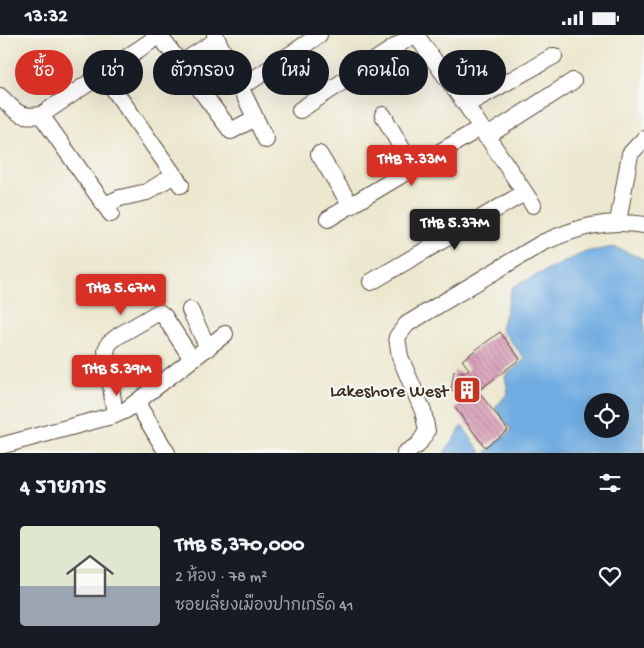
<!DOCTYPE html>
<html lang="th">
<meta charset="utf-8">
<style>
:root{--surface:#171b24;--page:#242831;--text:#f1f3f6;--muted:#9ea1a6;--accent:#d93025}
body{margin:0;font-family:"Gochi Hand","Playpen Sans Thai",sans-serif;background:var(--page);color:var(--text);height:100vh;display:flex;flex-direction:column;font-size:19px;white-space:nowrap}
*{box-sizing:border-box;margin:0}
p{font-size:16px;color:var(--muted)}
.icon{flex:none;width:28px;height:28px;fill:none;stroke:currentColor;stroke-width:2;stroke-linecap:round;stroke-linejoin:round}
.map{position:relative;height:418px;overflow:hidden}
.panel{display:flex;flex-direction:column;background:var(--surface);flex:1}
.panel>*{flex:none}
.guide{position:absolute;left:15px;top:15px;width:615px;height:45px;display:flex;gap:10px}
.tools{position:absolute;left:584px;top:358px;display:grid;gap:10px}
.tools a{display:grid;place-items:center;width:45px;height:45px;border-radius:50%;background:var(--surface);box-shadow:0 5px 20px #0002;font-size:25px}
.price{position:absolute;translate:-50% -42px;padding:0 11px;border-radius:5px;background:var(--accent);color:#fff;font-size:16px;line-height:32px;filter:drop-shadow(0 1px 2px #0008)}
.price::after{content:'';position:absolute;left:50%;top:30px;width:15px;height:11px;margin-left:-8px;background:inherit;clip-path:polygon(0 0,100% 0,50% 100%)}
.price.selected{background:#222;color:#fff}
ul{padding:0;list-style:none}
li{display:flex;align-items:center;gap:15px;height:125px;padding:0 20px}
li span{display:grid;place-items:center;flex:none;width:140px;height:100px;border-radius:5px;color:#555}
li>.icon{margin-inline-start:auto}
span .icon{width:60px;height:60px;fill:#fffc;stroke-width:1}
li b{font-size:21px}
h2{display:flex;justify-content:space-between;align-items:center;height:60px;padding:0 20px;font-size:21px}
.pill{padding:0 18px;border-radius:22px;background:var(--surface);box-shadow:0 5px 20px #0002;font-size:18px;line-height:45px}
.pill.selected{background:var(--accent);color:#fff}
.status{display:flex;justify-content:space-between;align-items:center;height:35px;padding:0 25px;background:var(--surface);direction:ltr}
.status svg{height:14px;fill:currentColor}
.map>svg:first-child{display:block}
.water{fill:#6face1;stroke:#556b80;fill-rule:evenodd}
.building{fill:url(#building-back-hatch)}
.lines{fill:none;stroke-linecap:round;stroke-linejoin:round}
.minor-casing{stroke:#564639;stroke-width:18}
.minor{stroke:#fff;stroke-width:16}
.labels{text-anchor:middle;stroke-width:4.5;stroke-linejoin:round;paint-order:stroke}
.poi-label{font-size:18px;fill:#3b2a1e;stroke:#f6f6f2;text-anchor:end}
</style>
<div class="status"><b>13:32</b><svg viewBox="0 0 49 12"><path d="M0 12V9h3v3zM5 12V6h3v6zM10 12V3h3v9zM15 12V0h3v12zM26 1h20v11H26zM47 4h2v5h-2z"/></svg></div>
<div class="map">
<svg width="644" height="418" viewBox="0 0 644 418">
<defs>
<pattern id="building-back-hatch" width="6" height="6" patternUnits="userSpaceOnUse" patternTransform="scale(1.25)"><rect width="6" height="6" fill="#d89fb8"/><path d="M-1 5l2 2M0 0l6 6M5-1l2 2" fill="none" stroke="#b08295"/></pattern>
</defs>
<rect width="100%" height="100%" fill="#f6f6f2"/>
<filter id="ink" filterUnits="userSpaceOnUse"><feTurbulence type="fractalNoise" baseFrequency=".02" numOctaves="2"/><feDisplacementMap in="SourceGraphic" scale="10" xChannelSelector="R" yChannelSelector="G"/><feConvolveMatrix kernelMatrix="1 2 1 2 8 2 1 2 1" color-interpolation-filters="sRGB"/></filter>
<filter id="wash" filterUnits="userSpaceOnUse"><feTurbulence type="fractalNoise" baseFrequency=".0096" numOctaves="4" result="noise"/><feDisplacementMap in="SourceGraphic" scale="20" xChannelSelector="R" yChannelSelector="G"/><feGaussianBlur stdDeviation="1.12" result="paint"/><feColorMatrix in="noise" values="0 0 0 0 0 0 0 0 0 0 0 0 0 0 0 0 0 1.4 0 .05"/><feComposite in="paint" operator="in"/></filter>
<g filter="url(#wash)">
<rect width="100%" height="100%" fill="#ece8cf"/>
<!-- water -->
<path class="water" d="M614,212L644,224V418H485L512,395L495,373L508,358L505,341L525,324L501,294L512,252L585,217ZM620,366V394H592V366Z
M462,391L482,418H444Z"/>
<g id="blocks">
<!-- building -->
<path class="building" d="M500,297L520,324L478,356L508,395L485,412L455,373L467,364L462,357L451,355L454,336L464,338L469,334L462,325Z"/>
</g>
</g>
<g filter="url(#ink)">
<use href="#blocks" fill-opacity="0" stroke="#564639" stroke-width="1"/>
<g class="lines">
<defs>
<path id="minor" d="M215,0L266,105
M416,0L466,70L533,170
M165,8L231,96L255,83
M181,28L217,5
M103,39L181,150
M251,46L319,0
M0,61C16,76 17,83 41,80L160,0
M466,70L554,21
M300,75L413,0
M41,80L111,179
M383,80L413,133
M486,102L573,46
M319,119L351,171
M105,170L120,163L147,157L174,140
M328,184L480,93
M618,187L630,119L644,104
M371,247L524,158
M190,275L208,313
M137,368L167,418
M115,380L106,315L109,308L118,301L159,277L164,281L192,324
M0,411L115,380L126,375L225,299
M405,418L418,410L427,396L423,376L400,322L397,302L407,289L542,208C578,192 605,184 644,190"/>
</defs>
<!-- minor casing -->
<use href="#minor" class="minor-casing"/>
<!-- minor -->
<use href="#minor" class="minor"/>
</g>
</g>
<!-- icons -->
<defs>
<symbol id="building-square" viewBox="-11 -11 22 22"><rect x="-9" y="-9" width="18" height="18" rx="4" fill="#c8321e" stroke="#f6f6f2"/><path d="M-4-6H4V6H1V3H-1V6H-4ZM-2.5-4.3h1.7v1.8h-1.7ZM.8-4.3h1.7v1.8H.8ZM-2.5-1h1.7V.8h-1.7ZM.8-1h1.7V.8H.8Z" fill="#fff"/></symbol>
</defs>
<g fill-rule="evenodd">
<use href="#building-square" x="451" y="339" width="32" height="32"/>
</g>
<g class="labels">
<!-- poi labels -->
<g class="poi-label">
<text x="448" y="361">Lakeshore West</text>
</g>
</g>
</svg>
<div class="tools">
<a><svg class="icon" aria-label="locate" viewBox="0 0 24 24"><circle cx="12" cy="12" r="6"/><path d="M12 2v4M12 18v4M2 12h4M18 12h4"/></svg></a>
</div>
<b class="price" style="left:412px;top:152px">THB 7.33M</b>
<b class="price selected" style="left:455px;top:216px">THB 5.37M</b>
<b class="price" style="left:121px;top:281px">THB 5.67M</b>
<b class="price" style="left:117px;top:362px">THB 5.39M</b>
<div class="guide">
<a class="pill selected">ซื้อ</a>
<a class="pill">เช่า</a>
<a class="pill">ตัวกรอง</a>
<a class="pill">ใหม่</a>
<a class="pill">คอนโด</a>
<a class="pill">บ้าน</a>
</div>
</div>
<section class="panel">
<h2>4 รายการ<svg class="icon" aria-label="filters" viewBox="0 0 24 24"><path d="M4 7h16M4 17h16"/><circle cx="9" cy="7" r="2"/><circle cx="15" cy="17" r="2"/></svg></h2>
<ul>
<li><span style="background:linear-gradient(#dfe7d0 60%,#9aa5b1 0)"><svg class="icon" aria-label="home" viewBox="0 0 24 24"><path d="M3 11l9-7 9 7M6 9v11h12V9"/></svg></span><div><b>THB 5,370,000</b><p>2 ห้อง · 78 m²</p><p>ซอยเลี่ยงเมืองปากเกร็ด 41</p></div><svg class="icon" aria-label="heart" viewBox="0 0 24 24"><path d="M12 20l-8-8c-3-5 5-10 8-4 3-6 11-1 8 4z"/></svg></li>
</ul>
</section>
